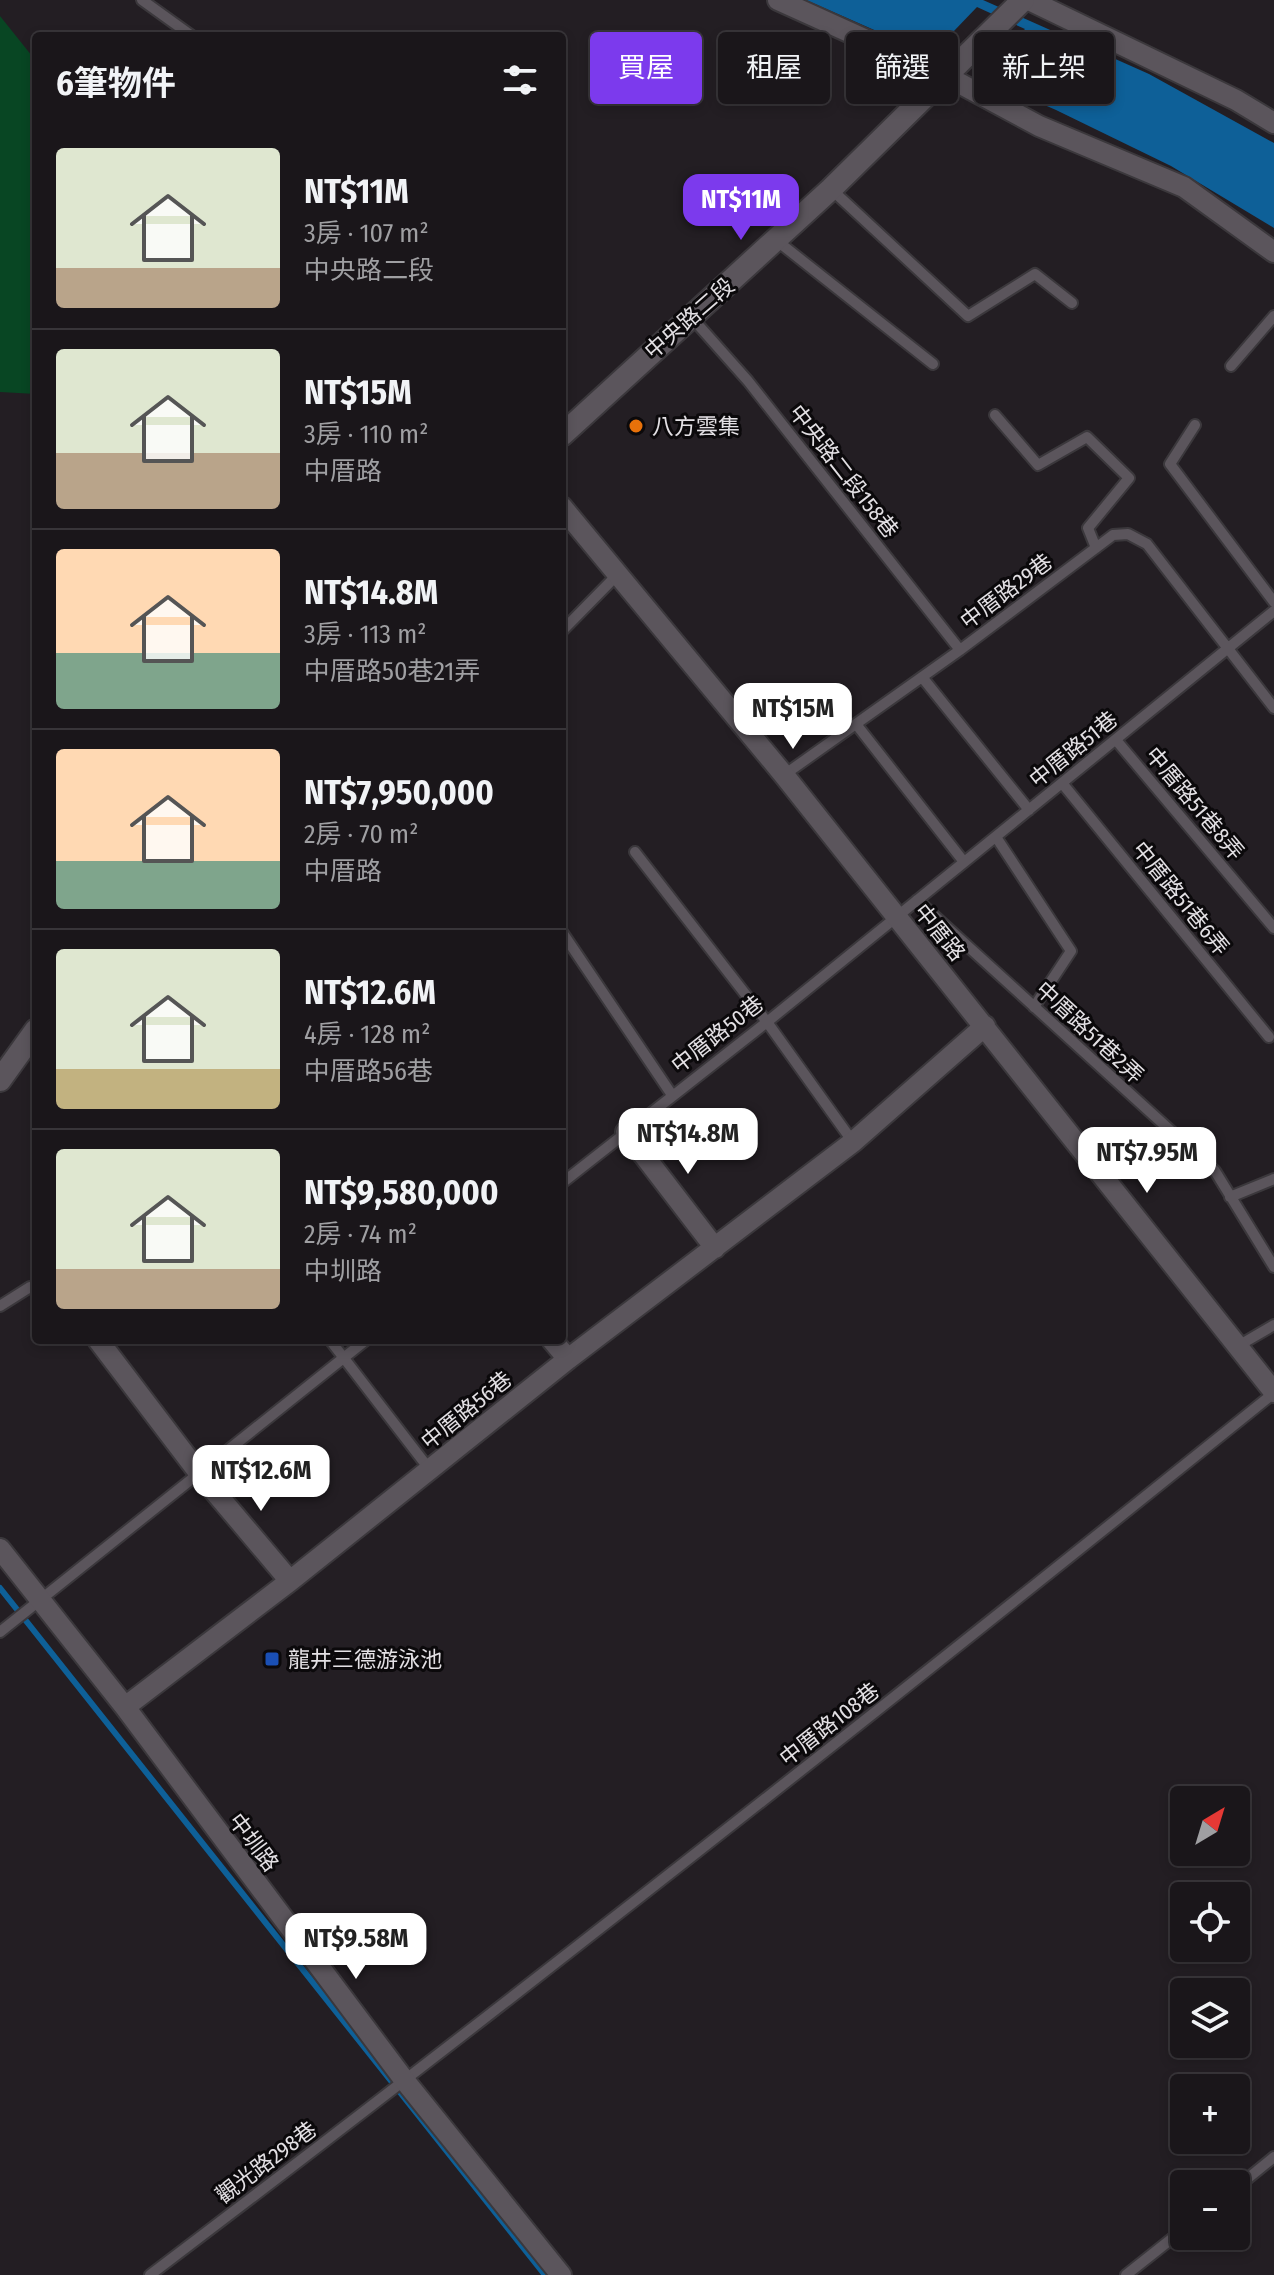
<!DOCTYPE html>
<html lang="zh-TW">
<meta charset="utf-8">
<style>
:root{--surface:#1a161a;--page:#231f23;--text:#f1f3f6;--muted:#9f9fa2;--line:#383539;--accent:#7c3aed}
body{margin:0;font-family:"Fira Sans Condensed","Noto Sans TC",sans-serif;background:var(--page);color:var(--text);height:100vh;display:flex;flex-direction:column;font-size:30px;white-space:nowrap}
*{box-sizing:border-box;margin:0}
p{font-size:26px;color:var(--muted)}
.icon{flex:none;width:44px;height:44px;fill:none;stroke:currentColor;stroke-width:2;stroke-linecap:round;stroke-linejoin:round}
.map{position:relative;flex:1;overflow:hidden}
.panel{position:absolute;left:32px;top:32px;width:534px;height:1312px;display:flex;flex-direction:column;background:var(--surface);border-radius:8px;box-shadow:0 4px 12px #0003,0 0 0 2px var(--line)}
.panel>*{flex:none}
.top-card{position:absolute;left:590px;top:32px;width:564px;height:72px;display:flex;gap:16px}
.needle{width:52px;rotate:38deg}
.fabs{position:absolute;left:1170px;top:1786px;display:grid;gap:16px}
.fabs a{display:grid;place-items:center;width:80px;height:80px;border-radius:8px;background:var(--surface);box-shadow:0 4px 12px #0003,0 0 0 2px var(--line);font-size:40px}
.price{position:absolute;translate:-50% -68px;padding:0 18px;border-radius:16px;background:#fff;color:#222;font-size:26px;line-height:52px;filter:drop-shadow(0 2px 4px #0008)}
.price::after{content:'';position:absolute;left:50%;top:48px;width:24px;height:18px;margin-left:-12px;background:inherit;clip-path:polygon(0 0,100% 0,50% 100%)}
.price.active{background:var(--accent);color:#fff}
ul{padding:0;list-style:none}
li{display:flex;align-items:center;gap:24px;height:200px;padding:0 24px}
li+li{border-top:2px solid var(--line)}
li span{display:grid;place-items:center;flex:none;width:224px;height:160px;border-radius:8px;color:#555}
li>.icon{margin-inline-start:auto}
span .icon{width:96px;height:96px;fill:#fffc;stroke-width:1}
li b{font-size:34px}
h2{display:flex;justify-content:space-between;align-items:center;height:96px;padding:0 24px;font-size:34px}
.pill{padding:0 28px;border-radius:8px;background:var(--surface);box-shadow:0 4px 12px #0003,0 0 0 2px var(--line);font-size:28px;line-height:72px}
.pill.active{background:var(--accent);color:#fff}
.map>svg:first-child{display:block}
.green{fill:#084623}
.water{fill:#0e6098}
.pier{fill:#231e23}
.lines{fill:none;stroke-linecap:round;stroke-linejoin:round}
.stream{stroke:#0e6098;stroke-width:6}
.service-casing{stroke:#3b383c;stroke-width:14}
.minor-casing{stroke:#3b383c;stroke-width:24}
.tertiary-casing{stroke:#3b383c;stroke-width:26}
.service{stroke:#5b555c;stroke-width:10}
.minor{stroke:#5b555c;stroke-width:20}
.tertiary{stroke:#5b555c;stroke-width:22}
.food-dot{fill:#e8710a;stroke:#0b090b;stroke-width:3}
.transit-dot{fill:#1a4fb4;stroke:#0b090b;stroke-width:3}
.labels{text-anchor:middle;stroke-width:6;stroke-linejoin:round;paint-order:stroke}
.street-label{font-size:22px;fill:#e3e0e4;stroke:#0b090b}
.poi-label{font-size:22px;fill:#e3e0e4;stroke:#0b090b;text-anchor:start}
</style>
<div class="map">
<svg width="1274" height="2275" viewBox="0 0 1274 2275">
<rect width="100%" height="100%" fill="#231e23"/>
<!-- green -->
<path class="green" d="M0,16L36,61V394L0,392Z"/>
<!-- water -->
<path class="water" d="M806,0H983L1149,74L1274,143V228L1171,166L1056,110Z"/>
<!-- pier -->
<path class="pier" d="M977,7L1025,29L975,79L928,58Z"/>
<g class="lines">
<!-- stream -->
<path class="stream" d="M0,1588L545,2275"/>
<defs>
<path id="service" d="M142,0L192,36
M831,189L968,316L1035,274L1072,303
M776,240L933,364
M693,319L748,381L960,650
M1231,366L1274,316
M995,415L1038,465L1087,437L1129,478L1088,528L1096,548
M1195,425L1170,464L1274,602
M562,631L618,574
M922,677L1029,810
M856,724L964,862
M1116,740L1274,928
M784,775L960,650L1113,535L1128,534L1147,544L1274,708
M1062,783L1269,1037
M996,837L1071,951L1034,1007
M635,852L767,1022L853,1142
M917,900L1215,1171L1274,1267
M562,932L672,1095
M562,1183L767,1022L1274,611
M1230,1197L1274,1179
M0,1306L30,1287L36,1291
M330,1340L430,1470
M1238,1346L1274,1325
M0,1632L366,1340
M1236,2188L1274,2157
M150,2275C530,1987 903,1692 1274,1393
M1126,2275L1184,2229"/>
<path id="minor" d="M778,0L946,76L1039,126L1184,187L1274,252
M1029,0L1236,100L1274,123
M562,507L784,775L1274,1392
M626,1132L715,1248
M98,1340L199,1473L290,1581
M552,1340L568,1359
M0,1549L125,1707L405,2081L561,2275
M125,1707L290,1581L568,1359L853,1142L985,1026"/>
<path id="tertiary" d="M562,435L831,189L1023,0
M0,1080L36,1030"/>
</defs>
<!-- service casing -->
<use href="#service" class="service-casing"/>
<!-- minor casing -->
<use href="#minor" class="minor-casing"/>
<!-- tertiary casing -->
<use href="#tertiary" class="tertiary-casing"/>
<!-- service -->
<use href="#service" class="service"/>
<!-- minor -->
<use href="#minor" class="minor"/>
<!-- tertiary -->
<use href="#tertiary" class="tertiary"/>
</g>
<!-- markers -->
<circle class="food-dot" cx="636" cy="426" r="8"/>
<rect class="transit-dot" x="264" y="1651" width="16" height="16" rx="4"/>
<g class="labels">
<!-- street labels -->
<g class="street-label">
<text transform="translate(689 318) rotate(-41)" y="8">中央路二段</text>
<text transform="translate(844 471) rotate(52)" y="8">中央路二段158巷</text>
<text transform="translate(1006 591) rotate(-37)" y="8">中厝路29巷</text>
<text transform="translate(1073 749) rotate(-39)" y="8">中厝路51巷</text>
<text transform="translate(1195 803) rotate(50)" y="8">中厝路51巷8弄</text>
<text transform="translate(1181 898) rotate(51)" y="8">中厝路51巷6弄</text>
<text transform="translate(940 932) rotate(51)" y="8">中厝路</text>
<text transform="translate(1090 1032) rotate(43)" y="8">中厝路51巷2弄</text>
<text transform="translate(717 1034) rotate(-38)" y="8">中厝路50巷</text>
<text transform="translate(466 1410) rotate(-39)" y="8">中厝路56巷</text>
<text transform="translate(829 1724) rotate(-38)" y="8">中厝路108巷</text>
<text transform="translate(254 1842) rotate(53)" y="8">中圳路</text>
<text transform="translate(266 2162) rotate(-37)" y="8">觀光路298巷</text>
</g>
<!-- poi labels -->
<g class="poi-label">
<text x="652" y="434">八方雲集</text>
<text x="288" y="1667">龍井三德游泳池</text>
</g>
</g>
</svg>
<div class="fabs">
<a><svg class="needle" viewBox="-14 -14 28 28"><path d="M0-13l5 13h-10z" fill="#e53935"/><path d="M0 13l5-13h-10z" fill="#9f9fa2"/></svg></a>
<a><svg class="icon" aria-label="locate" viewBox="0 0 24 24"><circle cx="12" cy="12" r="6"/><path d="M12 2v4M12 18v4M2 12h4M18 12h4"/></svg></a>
<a><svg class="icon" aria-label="layers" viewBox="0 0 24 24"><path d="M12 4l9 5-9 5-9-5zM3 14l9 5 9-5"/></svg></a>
<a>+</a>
<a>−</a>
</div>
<b class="price active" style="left:741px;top:242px">NT$11M</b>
<b class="price" style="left:793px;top:751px">NT$15M</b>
<b class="price" style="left:688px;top:1176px">NT$14.8M</b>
<b class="price" style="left:1147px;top:1195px">NT$7.95M</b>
<b class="price" style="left:261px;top:1513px">NT$12.6M</b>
<b class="price" style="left:356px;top:1981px">NT$9.58M</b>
<div class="top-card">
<a class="pill active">買屋</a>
<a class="pill">租屋</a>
<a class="pill">篩選</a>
<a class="pill">新上架</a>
</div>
<section class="panel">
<h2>6筆物件<svg class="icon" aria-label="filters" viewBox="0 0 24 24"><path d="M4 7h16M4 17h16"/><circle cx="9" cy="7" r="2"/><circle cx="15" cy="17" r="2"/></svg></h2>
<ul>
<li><span style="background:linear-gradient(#dfe7d0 75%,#b9a48a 0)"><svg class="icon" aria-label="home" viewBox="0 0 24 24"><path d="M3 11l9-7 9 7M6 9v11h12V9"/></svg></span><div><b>NT$11M</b><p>3房 · 107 m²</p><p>中央路二段</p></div></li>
<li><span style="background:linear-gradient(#dfe7d0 65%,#b9a48a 0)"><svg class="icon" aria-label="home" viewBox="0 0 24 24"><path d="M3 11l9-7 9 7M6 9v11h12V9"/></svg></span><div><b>NT$15M</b><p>3房 · 110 m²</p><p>中厝路</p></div></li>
<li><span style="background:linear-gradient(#ffd9b3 65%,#7fa58c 0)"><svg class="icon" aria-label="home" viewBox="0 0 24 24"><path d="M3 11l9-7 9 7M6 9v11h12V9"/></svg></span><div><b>NT$14.8M</b><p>3房 · 113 m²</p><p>中厝路50巷21弄</p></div></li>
<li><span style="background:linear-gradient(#ffd9b3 70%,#7fa58c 0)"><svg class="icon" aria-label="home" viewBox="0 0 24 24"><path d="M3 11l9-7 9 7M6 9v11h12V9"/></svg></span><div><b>NT$7,950,000</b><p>2房 · 70 m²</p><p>中厝路</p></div></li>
<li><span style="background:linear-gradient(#dfe7d0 75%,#c2b280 0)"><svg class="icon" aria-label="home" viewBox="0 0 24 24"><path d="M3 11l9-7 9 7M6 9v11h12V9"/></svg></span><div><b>NT$12.6M</b><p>4房 · 128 m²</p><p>中厝路56巷</p></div></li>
<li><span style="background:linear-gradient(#dfe7d0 75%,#b9a48a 0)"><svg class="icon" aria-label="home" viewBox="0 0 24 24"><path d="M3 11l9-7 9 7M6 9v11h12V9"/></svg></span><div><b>NT$9,580,000</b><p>2房 · 74 m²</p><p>中圳路</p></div></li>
</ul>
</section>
</div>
